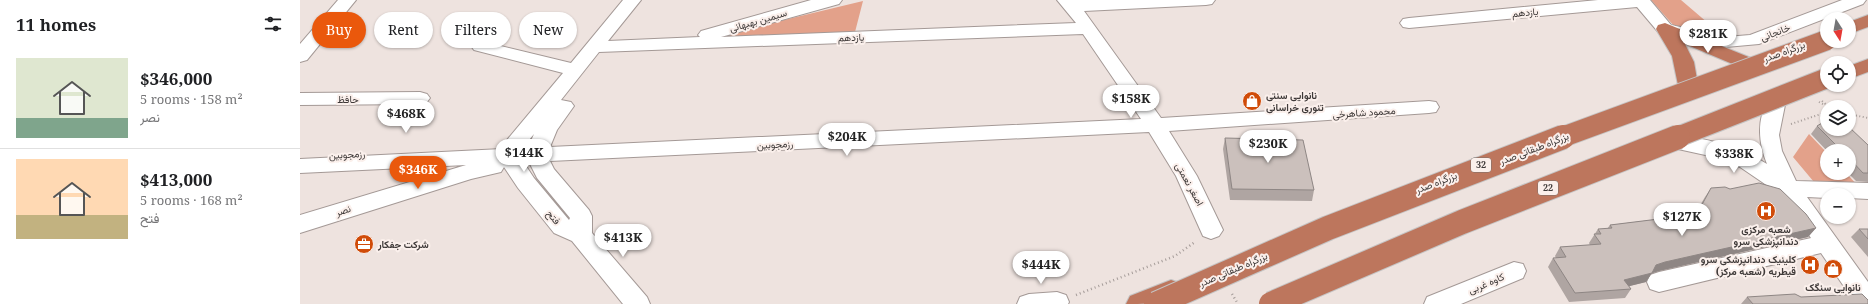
<!DOCTYPE html>
<meta charset="utf-8">
<style>
:root{--surface:#fff;--page:#f2f2f2;--text:#202124;--muted:#757577;--line:#e0e0e0;--accent:#ea580c}
body{margin:0;font-family:"Noto Serif",Vazirmatn,serif;background:var(--page);color:var(--text);height:100vh;display:flex;flex-direction:column;font-size:15px;white-space:nowrap}
*{box-sizing:border-box;margin:0}
p{font-size:13px;color:var(--muted)}
.icon{flex:none;width:22px;height:22px;fill:none;stroke:currentColor;stroke-width:2;stroke-linecap:round;stroke-linejoin:round}
.map{position:relative;flex:1;overflow:hidden}
.drawer{display:flex;flex-direction:column;background:var(--surface);width:300px}
.drawer>*{flex:none}
.top-card{position:absolute;left:12px;top:12px;width:380px;height:36px;display:flex;gap:8px}
.needle{width:26px;rotate:169deg}
.tools{position:absolute;left:1520px;top:12px;display:grid;gap:8px}
.tools a{display:grid;place-items:center;width:36px;height:36px;border-radius:50%;background:var(--surface);box-shadow:0 1px 3px #0004;font-size:20px}
.price{position:absolute;translate:-50% -34px;padding:0 9px;border-radius:14px;background:#fff;color:#222;font-size:13px;line-height:26px;filter:drop-shadow(0 1px 2px #0008)}
.price::after{content:'';position:absolute;left:50%;top:24px;width:12px;height:9px;margin-left:-6px;background:inherit;clip-path:polygon(0 0,100% 0,50% 100%)}
.price.active{background:var(--accent);color:#fff}
ul{padding:0;list-style:none}
li{display:flex;align-items:center;gap:12px;height:100px;padding:0 16px}
li+li{border-top:1px solid var(--line)}
li span{display:grid;place-items:center;flex:none;width:112px;height:80px;border-radius:0px;color:#555}
li>.icon{margin-inline-start:auto}
span .icon{width:48px;height:48px;fill:#fffc;stroke-width:1}
li b{font-size:17px}
h2{display:flex;justify-content:space-between;align-items:center;height:48px;padding:0 16px;font-size:17px}
.chip{padding:0 14px;border-radius:18px;background:var(--surface);box-shadow:0 1px 3px #0004;font-size:14px;line-height:36px}
.chip.active{background:var(--accent);color:#fff}
main{display:flex;flex:1;min-height:0}
.map>svg:first-child{display:block}
.green{fill:#e3a18a}
.lines{fill:none;stroke-linecap:round;stroke-linejoin:round}
.minor-casing{stroke:#a49996;stroke-width:2}
.highway-casing{stroke:#c5c4c4;stroke-width:2}
.path-far1{stroke:#a59c99;stroke-width:2;stroke-dasharray:1 2.5;stroke-linecap:butt}
.path{stroke:#a59c99;stroke-width:2.5;stroke-dasharray:1 3;stroke-linecap:butt}
.minor{fill:#fff;fill-rule:evenodd}
.highway{fill:#bd765d;fill-rule:evenodd}
.highway-bridge-far1-casing{stroke:#c5c4c4;stroke-width:22;stroke-linecap:butt}
.highway-bridge-casing{stroke:#c5c4c4;stroke-width:26;stroke-linecap:butt}
.path-bridge{stroke:#a59c99;stroke-width:2;stroke-dasharray:1 2.5;stroke-linecap:butt}
.highway-bridge-far1{stroke:#bd765d;stroke-width:20}
.highway-bridge{stroke:#bd765d;stroke-width:24}
.wall{fill:#afa5a2}
.shaded-wall{fill:#8e8684}
.building{fill:#cbc0bc;stroke:#8e8684}
.labels{text-anchor:middle;stroke-width:4;stroke-linejoin:round;paint-order:stroke}
.shield{fill:#fbf0ec;stroke:#77716f;stroke-width:1}
.shield-label{font-size:9px;font-weight:bold;fill:#3f3a39}
.street-label{font-size:10px;fill:#3f3a39;stroke:#fbf0ec}
.poi-label{font-size:10px;font-weight:bold;fill:#3f3a39;stroke:#fbf0ec;text-anchor:start}
</style>
<main>
<section class="drawer">
<h2>11 homes<svg class="icon" aria-label="filters" viewBox="0 0 24 24"><path d="M4 7h16M4 17h16"/><circle cx="9" cy="7" r="2"/><circle cx="15" cy="17" r="2"/></svg></h2>
<ul>
<li><span style="background:linear-gradient(#dfe7d0 75%,#7fa58c 0)"><svg class="icon" aria-label="home" viewBox="0 0 24 24"><path d="M3 11l9-7 9 7M6 9v11h12V9"/></svg></span><div><b>$346,000</b><p>5 rooms · 158 m²</p><p>نصر</p></div></li>
<li><span style="background:linear-gradient(#ffd9b3 70%,#c2b280 0)"><svg class="icon" aria-label="home" viewBox="0 0 24 24"><path d="M3 11l9-7 9 7M6 9v11h12V9"/></svg></span><div><b>$413,000</b><p>5 rooms · 168 m²</p><p>فتح</p></div></li>
</ul>
</section>
<div class="map">
<svg width="1568" height="304" viewBox="0 0 1568 304">
<rect width="100%" height="100%" fill="#eee3df"/>
<!-- green -->
<path class="green" d="M1351,0H1381L1422,35L1374,26Z
M563,1L555,32L414,39L451,28Z
M1509,134L1527,153V173H1546L1560,188H1519L1493,157Z"/>
<g class="lines">
<defs>
<path id="minor" d="M38,0H56L7,60L0,62V44Z
M323,0H341L308,41L400,37L398,35L401,31L511,0H542L539,4L421,37L776,23L757,0H915L912,4L906,5L784,11L861,118L1129,101L1136,102L1139,107L1136,112L1129,113L869,131L897,176L923,230L919,236L911,239L903,236L876,176L849,132L250,161L254,169L289,210L292,216V233L347,297L350,304H323L272,241L254,233L218,188L202,164L204,167L201,172L171,179L0,233V215L166,165L0,173V159L202,149L207,140L263,73L174,50L171,46L174,42L180,41L271,63ZM783,34L841,119L250,147L257,130L274,106L271,102L261,100L299,52ZM234,134L228,148H223V147ZM229,162L237,178L270,218L269,220L234,178L224,163Z
M1298,0H1350L1371,25L1426,37L1450,35L1542,0H1566L1563,4L1459,44L1426,47L1359,33L1337,7L1109,28L1103,27L1100,23L1103,19L1109,18Z
M120,92L127,94L130,98L127,102L120,104L0,105V93Z
M1475,99L1482,101L1485,105L1479,135L1482,151L1496,181L1568,183V199L1549,198V195H1527V198L1507,197L1568,282V304H1556L1521,253L1359,292L1350,289L1347,282L1350,275L1359,272L1511,238L1481,195L1440,167L1419,158L1378,149L1375,144L1378,139C1400,133 1448,152 1467,164C1459,145 1456,120 1468,101Z
M1214,262L1223,264L1226,271L1223,278L1161,304H1124L1127,297Z
M757,292L766,295L769,302L768,304H717L720,297L729,294Z"/>
<path id="highway" d="M1568,15V27L1549,34V22Z
M1365,23L1456,60L1459,64L1456,68L1449,70L1442,68L1385,44L1394,62L1398,85L1395,89L1388,91L1381,89L1378,85L1372,56L1356,29L1358,25Z
M1568,59V72L1549,79V66Z
M871,280L880,283L884,290C874,304 845,304 826,304L830,296Z"/>
</defs>
<!-- minor casing -->
<use href="#minor" class="minor-casing"/>
<!-- highway casing -->
<use href="#highway" class="highway-casing"/>
<!-- path-far1 -->
<path class="path-far1" d="M1519,102L1528,107
M1549,114L1568,118
M1491,124L1527,112"/>
<!-- path -->
<path class="path" d="M932,294L938,304
M776,295L875,256L895,242"/>
<!-- minor -->
<use href="#minor" class="minor"/>
<!-- highway -->
<use href="#highway" class="highway"/>
<defs>
<path id="highway-bridge-far1" d="M1260,138L1527,40
M1375,138L1527,78"/>
<path id="highway-bridge" d="M856,304L1028,228L1263,137
M971,304L1162,222L1378,137"/>
</defs>
<!-- highway-bridge-far1 casing -->
<use href="#highway-bridge-far1" class="highway-bridge-far1-casing"/>
<!-- highway-bridge casing -->
<use href="#highway-bridge" class="highway-bridge-casing"/>
<!-- path-bridge -->
<path class="path-bridge" d="M1522,101L1529,107"/>
<!-- highway-bridge-far1 -->
<use href="#highway-bridge-far1" class="highway-bridge-far1"/>
<!-- highway-bridge -->
<use href="#highway-bridge" class="highway-bridge"/>
</g>
<!-- wall -->
<path class="wall" d="M1517,126L1568,145V182L1556,181L1548,173H1549V151H1527L1511,134Z
M925,138L1014,190L1012,201L930,200L923,149Z
M1411,188L1516,228L1508,237L1359,271L1352,273L1346,282L1329,286L1331,289L1325,298L1269,302L1248,267L1253,258H1256L1255,256L1260,247L1290,245L1289,243L1298,229H1307L1310,225L1367,218L1371,213L1396,212L1405,197Z
M1559,229H1568V257L1551,237Z
M1447,297H1501L1568,304H1441Z"/>
<!-- shaded-wall -->
<path class="shaded-wall" d="M1516,228L1508,237L1359,271L1350,274L1356,265L1365,262Z
M1352,273L1346,282L1318,289L1324,280Z"/>
<!-- building -->
<path class="building" d="M1527,120V129H1549V127L1568,145V173H1563L1549,158V151H1542L1517,126Z
M925,138L1003,140L1014,190L932,189Z
M1459,183L1480,189L1506,214L1516,228L1365,262L1356,265L1352,273L1324,280L1331,289L1275,293L1253,258L1266,257L1260,247L1301,244L1294,234H1301L1298,229L1312,228L1310,225L1375,217L1371,213L1398,212L1411,188L1425,187L1430,189Z
M1559,229H1568V239Z
M1495,294L1501,297L1562,294L1568,300V304H1453L1447,297Z"/>
<!-- icons -->
<defs>
<symbol id="shop-disc" viewBox="-11 -11 22 22"><circle r="9.5" fill="#d04b08" stroke="#fbf0ec"/><path d="M-5-2.5h2.3a2.7 3.5 0 0 1 5.4 0H5L5.5 6h-11ZM-1.5-2.5h3a1.5 2.3 0 0 0-3 0Z" fill="#fff"/></symbol>
<symbol id="hospital-disc" viewBox="-11 -11 22 22"><circle r="9.5" fill="#d04b08" stroke="#fbf0ec"/><path d="M-5-5h3v3.5h4V-5h3V5h-3V1.5h-4V5h-3Z" fill="#fff"/></symbol>
<symbol id="office-disc" viewBox="-11 -11 22 22"><circle r="9.5" fill="#d04b08" stroke="#fbf0ec"/><path d="M-6-3h4V-5.5h4V-3h4V5H-6ZM-1-4.5V-3h2v-1.5ZM-6 0V1H6V0Z" fill="#fff"/></symbol>
</defs>
<g fill-rule="evenodd">
<use href="#shop-disc" x="941" y="90" width="22" height="22"/>
<use href="#hospital-disc" x="1455" y="200" width="22" height="22"/>
<use href="#office-disc" x="53" y="233" width="22" height="22"/>
<use href="#hospital-disc" x="1499" y="254" width="22" height="22"/>
<use href="#shop-disc" x="1522" y="258" width="22" height="22"/>
</g>
<g class="labels">
<!-- shield labels -->
<g class="shield">
<rect x="1171" y="158" width="20" height="14" rx="3"/>
<rect x="1238" y="181" width="20" height="14" rx="3"/>
</g>
<g class="shield-label">
<text x="1181" y="168">32</text>
<text x="1248" y="191">22</text>
</g>
<!-- street labels -->
<g class="street-label">
<text transform="translate(1225 12) rotate(-5)" y="4">یازدهم</text>
<text transform="translate(458 20) rotate(-16)" y="4">سیمین بهبهانی</text>
<text transform="translate(1475 32) rotate(-21)" y="4">خانجانی</text>
<text transform="translate(551 37) rotate(-2)" y="4">یازدهم</text>
<text transform="translate(1484 51) rotate(-20)" y="4">بزرگراه صدر</text>
<text x="48" y="103">حافظ</text>
<text transform="translate(1064 112) rotate(-4)" y="4">محمود شاهرخی</text>
<text transform="translate(475 144) rotate(-3)" y="4">رزمجوبین</text>
<text transform="translate(1234 148) rotate(-21)" y="4">بزرگراه طبقاتی صدر</text>
<text transform="translate(47 154) rotate(-3)" y="4">رزمجوبین</text>
<text transform="translate(1136 182) rotate(-21)" y="4">بزرگراه صدر</text>
<text transform="translate(890 184) rotate(61)" y="4">اصغر نعمتی</text>
<text transform="translate(43 210) rotate(-18)" y="4">نصر</text>
<text transform="translate(254 217) rotate(50)" y="4">فتح</text>
<text transform="translate(933 269) rotate(-23)" y="4">بزرگراه طبقاتی صدر</text>
<text transform="translate(1186 283) rotate(-23)" y="4">کاوه غربی</text>
</g>
<!-- poi labels -->
<g class="poi-label">
<text x="966" y="99">نانوایی سنتی<tspan x="966" dy="12">تنوری خراسانی</tspan></text>
<text x="1466" y="233" text-anchor="middle">شعبه مرکزی<tspan x="1466" dy="12">دندانپزشکی سرو</tspan></text>
<text x="78" y="248">شرکت جفکار</text>
<text x="1496" y="263" text-anchor="end">کلینیک دندانپزشکی سرو<tspan x="1496" dy="12">قیطریه (شعبه مرکز)</tspan></text>
<text x="1533" y="291" text-anchor="middle">نانوایی سنگک</text>
</g>
</g>
</svg>
<div class="tools">
<a><svg class="needle" viewBox="-14 -14 28 28"><path d="M0-13l5 13h-10z" fill="#e53935"/><path d="M0 13l5-13h-10z" fill="#757577"/></svg></a>
<a><svg class="icon" aria-label="locate" viewBox="0 0 24 24"><circle cx="12" cy="12" r="6"/><path d="M12 2v4M12 18v4M2 12h4M18 12h4"/></svg></a>
<a><svg class="icon" aria-label="layers" viewBox="0 0 24 24"><path d="M12 4l9 5-9 5-9-5zM3 14l9 5 9-5"/></svg></a>
<a>+</a>
<a>−</a>
</div>
<b class="price" style="left:1408px;top:54px">$281K</b>
<b class="price" style="left:831px;top:119px">$158K</b>
<b class="price" style="left:106px;top:134px">$468K</b>
<b class="price" style="left:547px;top:157px">$204K</b>
<b class="price" style="left:968px;top:164px">$230K</b>
<b class="price" style="left:224px;top:173px">$144K</b>
<b class="price" style="left:1434px;top:174px">$338K</b>
<b class="price active" style="left:118px;top:190px">$346K</b>
<b class="price" style="left:1382px;top:237px">$127K</b>
<b class="price" style="left:323px;top:258px">$413K</b>
<b class="price" style="left:741px;top:285px">$444K</b>
<div class="top-card">
<a class="chip active">Buy</a>
<a class="chip">Rent</a>
<a class="chip">Filters</a>
<a class="chip">New</a>
</div>
</div>
</main>
